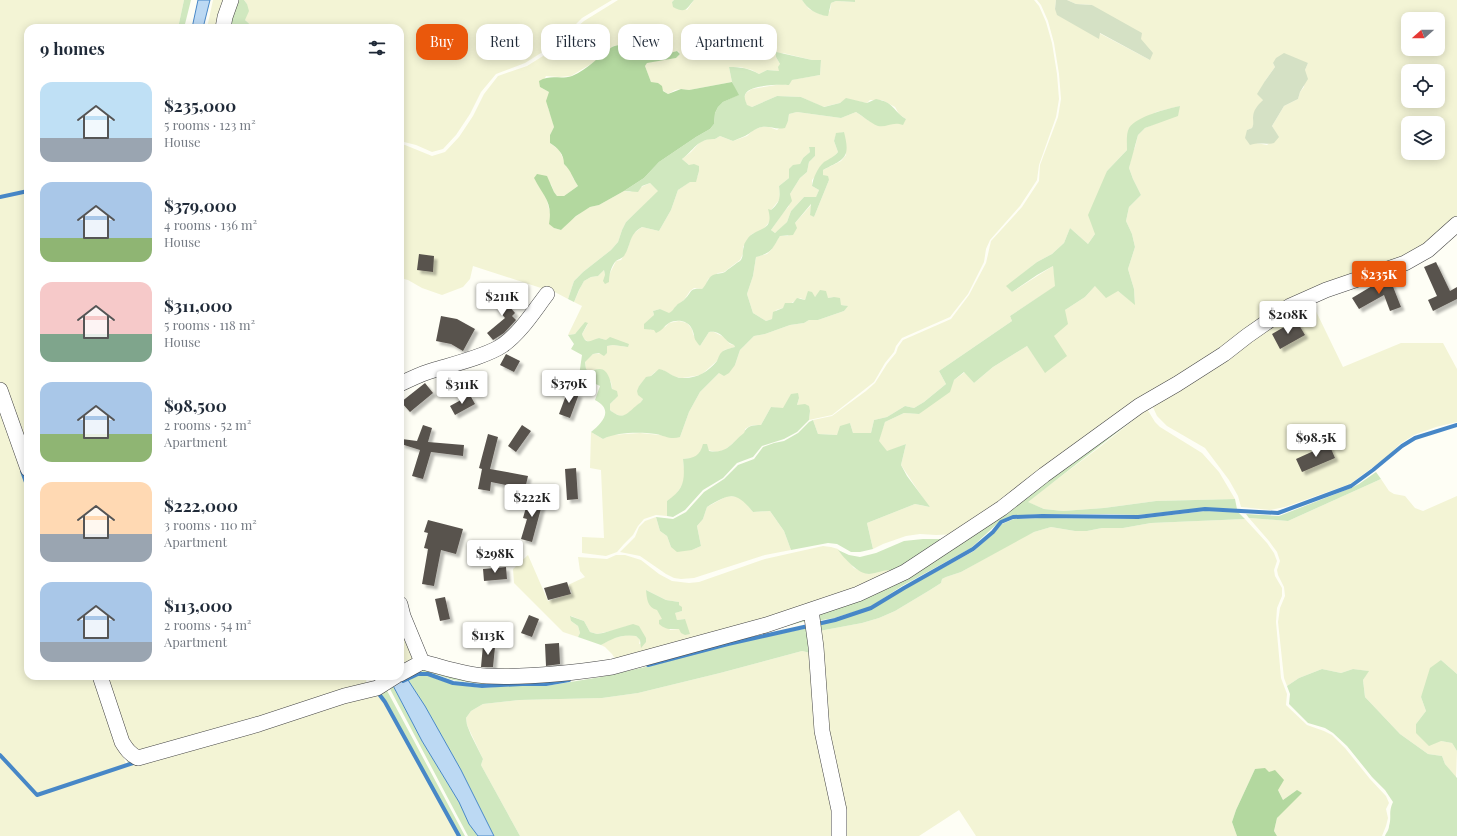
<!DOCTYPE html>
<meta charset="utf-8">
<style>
:root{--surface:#fff;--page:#f2f2f3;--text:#1f2937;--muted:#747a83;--accent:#ea580c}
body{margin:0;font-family:"Playfair Display",serif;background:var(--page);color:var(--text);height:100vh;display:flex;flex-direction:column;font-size:15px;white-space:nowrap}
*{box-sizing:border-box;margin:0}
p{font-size:13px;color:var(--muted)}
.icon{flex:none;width:22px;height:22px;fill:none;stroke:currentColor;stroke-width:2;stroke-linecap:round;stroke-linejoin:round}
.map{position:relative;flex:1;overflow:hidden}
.sheet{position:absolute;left:24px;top:24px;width:380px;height:656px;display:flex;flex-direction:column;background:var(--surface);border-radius:12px;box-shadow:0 2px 10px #0003}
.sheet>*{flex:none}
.banner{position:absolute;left:416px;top:24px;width:380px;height:36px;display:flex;gap:8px}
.needle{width:26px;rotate:249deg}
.controls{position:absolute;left:1401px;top:12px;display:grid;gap:8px}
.controls a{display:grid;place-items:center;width:44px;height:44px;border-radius:8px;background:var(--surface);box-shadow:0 2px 10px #0003;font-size:20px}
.price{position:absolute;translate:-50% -34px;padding:0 9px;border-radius:4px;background:#fff;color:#222;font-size:13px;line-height:26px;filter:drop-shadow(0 1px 2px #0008)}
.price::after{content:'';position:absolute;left:50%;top:24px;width:12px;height:9px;margin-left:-6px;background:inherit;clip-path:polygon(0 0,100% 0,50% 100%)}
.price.current{background:var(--accent);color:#fff}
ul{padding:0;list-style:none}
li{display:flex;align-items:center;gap:12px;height:100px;padding:0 16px}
li span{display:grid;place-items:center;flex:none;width:112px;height:80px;border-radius:12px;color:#555}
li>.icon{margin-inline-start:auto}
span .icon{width:48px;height:48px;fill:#fffc;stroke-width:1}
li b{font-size:17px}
h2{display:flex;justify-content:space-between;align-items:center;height:48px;padding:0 16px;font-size:17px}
.pill{padding:0 14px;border-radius:12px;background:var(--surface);box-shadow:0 2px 10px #0003;font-size:14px;line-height:36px}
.pill.current{background:var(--accent);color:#fff}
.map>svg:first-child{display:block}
.farmland{fill:#f3f4d5;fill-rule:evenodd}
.green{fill:#d0e8bf}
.forest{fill:#b3d89f}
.cemetery{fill:#d5e1c5}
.water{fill:#bcd9f3;stroke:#4787c7}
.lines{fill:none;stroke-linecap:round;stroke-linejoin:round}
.stream{stroke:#4787c7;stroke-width:4}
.building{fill:#59534d;filter:url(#shadow)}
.minor-casing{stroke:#444;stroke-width:16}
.minor{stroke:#fff;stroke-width:15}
</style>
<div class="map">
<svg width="1457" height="836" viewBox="0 0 1457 836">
<defs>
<filter id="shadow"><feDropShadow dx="3.5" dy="3.5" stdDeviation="1" flood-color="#0004"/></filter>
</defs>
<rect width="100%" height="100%" fill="#fefef5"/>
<!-- farmland -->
<path class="farmland" d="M0,0H184L178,28H28V190L0,196Z
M213,0H228L219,28H207Z
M244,0H612L582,18L575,25L570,32L541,53L525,63L496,74L481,92L470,114L456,135L443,149L432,152L416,145L400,141V28H254L245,20L247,4Z
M618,0H674L672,2L687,10L694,0H802L809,9L822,15L830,11L831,3L836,1L855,2V0H1034L1039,6L1046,22L1052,43L1057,74L1059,99L1056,117L1039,165L1037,180L1020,206L990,240L986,249L984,262L968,294L950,317L902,338L896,346L894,352L885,363L874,382L832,415L809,420L810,411L797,405L799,398L783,409L771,407L761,425H754L750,426L745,429V433L725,450L717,452L702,449L698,456L692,458L683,459L685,480L681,487L674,497L667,501V516L656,515L644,519L638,526L633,535L624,544L617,552L606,556L582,553V537L604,538L601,470L590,468L591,432L603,439L611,435L640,433L680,437L689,412L700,392L719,373L735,365L740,350L754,336L765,334L790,325L804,323L809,320H818L844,311L847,306L841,305L834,297L828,298L818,294L815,297L807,295L805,300L800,298L783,308L776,310L772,319L766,321L753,313L747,294L753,276L756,257L767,254L771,250L780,236H788L795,223L812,204L810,214L814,217L829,180L823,175V170L841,161L846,155L843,132L836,134L834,141L838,152L812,180V186L819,190L816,198L804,197L791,211L787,222L779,230L775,233L771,230L783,213L789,206L790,194L800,178L807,172L809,162L815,156L809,147L810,152L803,158L800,164L789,178L779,186L780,199L771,210L770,221L762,231L752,234L743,247V254L740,260L724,272L718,273L708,279L706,286L702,289L694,288L690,291L684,300L676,306L672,312L669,314L660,309L653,311L654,315L650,330L665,327L669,323L679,321L687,323L692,329L693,334L700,346L709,332H714L724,337L730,344L734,345L735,347L724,350L718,360L701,375L682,378L675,377L663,370L655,372L651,376L646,378L639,386L643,399L641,402L628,415L621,416L615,414L610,410V404L614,400L611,382L599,369L589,371L586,369L585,361L593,354L607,353V346L613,345L628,347L599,338L592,342L587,341L583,338L582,334L588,324L575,334L568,335L582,306L574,302L581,286L584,281L591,277L598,276L604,270L605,275H609L616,261L621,260L628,248L632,235L638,230L642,227L659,231L671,210L678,190L698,176L699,166L689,165L682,159L691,152L700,142L708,139H715L720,136L733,141L747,136L753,130L761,127H769L777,130L788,121L789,114L797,112L841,118L856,112L869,121L906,119L899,114L895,107L882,100H870L867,103L846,99L840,103L823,107L801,97L777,96L752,107L747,106L744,98L746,93L752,89L782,84L789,85L791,80L820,75L821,60H812L783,53L776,57L780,64L779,71L767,70L759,74L752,70L740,67H729L732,82L689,90L681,89L675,90L668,94L651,82L645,66L647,62L676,58L680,54L678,51L670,53L662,51L659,41L613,46L596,61L571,76L559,77L546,76L540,87L549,92L548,108L552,118L554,127L550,135V143L559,150L564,160V164L572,171L573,178L578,186L564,196H557L554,192L551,184L534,178L546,197L554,228L561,230L570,221L583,211L590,207L599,205L624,191L630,192L650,183L659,191L626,222L622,230L618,242L611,250L583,272L574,281L568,299L551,290L544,289L473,266L470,279L463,287L442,295L422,288L408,280L400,278V144L405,145L432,156L445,152L459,137L473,116L484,94L498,76L527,66L543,56L572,34L577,27L584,21Z
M1037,0H1056L1055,9L1099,38V33L1150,60L1092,5L1076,4L1067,0H1457V220L1423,250L1322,289L959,534L936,535L920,534L906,536L883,544L873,549L867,523L915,504L929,507L901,465L906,444L887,452L878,441L885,422L904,413L919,414L954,380L965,372L974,383L993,367L1027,346L1043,369L1054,336L1065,310L1085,297L1095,286L1118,291L1135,304L1134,289L1128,269L1135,247L1132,234L1126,221L1129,207L1141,195L1133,179L1129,168L1132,154L1135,147L1138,135L1145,128L1157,123L1180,106L1156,112L1127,138V150L1107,171L1095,234L1088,244L1070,228L1064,243L1052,254L1037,262L1007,286L1012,292L1053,266L1056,286L1010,316L1012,321L939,371L946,384L924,402L914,408L905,406L887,417L874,420L871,433H853L850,423L837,435L818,434L813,420L832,416L866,391L875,383L887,364L896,353L898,347L903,340L951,319L969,295L986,263L991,241L1022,207L1039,181L1040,165L1058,117L1061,99L1059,74L1054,43L1048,21L1041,5ZM1408,19H1438V49H1408ZM1273,63H1308L1305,70L1304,87L1300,92L1298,99L1284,106L1272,126L1278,137L1267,145L1256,143L1247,130L1252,128L1254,124L1253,116L1263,100L1265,81L1275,67ZM1408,71H1438V101H1408ZM1408,123H1438V153H1408Z
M28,192V462L0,383V198Z
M1312,303L1343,367L1401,343H1443L1457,369V422L1436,427L1414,435L1400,444L1388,456L1350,484L1285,507L1270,510L1241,507L1238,496L1229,480L1205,448L1167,426L1157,416L1151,403L1278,320Z
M1147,409L1155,422L1160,427L1202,453L1219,472L1235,499L1156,501L1104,508L1063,511L1044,509L1027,502L1100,447Z
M0,412L28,491V676H93L126,764L38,794L0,754Z
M1381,479L1389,491L1394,494L1405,496L1415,508L1423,511L1457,496V674L1441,660L1421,697L1426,711L1416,724L1441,741L1452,743L1457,751L1456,778L1445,764L1442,756L1428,754L1400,734L1365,697L1363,680L1368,671L1353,669L1341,673L1322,669L1299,678L1287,686L1284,678L1278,622L1280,608L1285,596L1284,587L1278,575L1277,570L1280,561L1277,552L1269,541L1249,518L1288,521Z
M727,496L739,497L744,501L753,512L770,511L784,531L791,550L765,555L694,578L681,579L674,578L666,574L640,556L620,552L635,537L639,527L645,521L656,517L660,531L667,536L671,547L692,550L701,546L697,526L703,519L707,507Z
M1245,519L1267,543L1274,553L1277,561L1274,570L1275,576L1282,588V596L1277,608L1276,622L1281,678L1287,694L1286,705L1307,725L1324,731L1332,735L1345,748L1370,779L1386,796L1389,803L1386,809L1388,818L1386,826L1382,836H1277L1274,831L1277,818L1297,790L1283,800L1269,772L1255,769L1236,810L1232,822L1237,836H976L959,810L919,836H843L826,730L819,631L862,623L879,618L895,611L930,590L941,583L942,579L946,577L961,572L1023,537L1034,532L1044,529L1051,527L1075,531H1087L1102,528H1123L1151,523Z
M823,546L831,547L838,549L854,568L868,574L886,569L897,571L855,591L617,662L612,654L605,647L601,645L613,638L628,635L636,636L640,640L639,644L646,642L627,626L620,629L597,634L590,632L584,621L571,616V621L578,626L580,633L578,637L563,632L514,583L513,569L528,555L548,601L572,593L568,585L585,577L580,571L578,557L607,559L616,555H625L641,560L659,574L672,581L689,583L699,582L765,559ZM646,590L666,600L679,602V605L682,611L674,613L677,620L685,619L679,629L670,630Z
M400,612L417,652L409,665L400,659Z
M802,651L815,654L836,836H520L481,765L483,759L467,725L466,718L471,711L483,704L519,700L602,698L638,693L720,673Z
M102,676H367L365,688L134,754Z
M372,694L378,695L384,703L458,836H0V756L37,796L128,766L215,742Z"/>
<!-- green -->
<path class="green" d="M184,0H191L184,28H178Z
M236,0H244L247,4L249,11L245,20L254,28H227Z
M674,0H694C686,9 686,14 673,7L672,2Z
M802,0H855V2L836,1L831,3L828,16C816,15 808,9 802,0Z
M776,52L812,60H821L820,75L792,80L789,85C780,84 751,85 746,93C743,97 746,102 747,105L752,107L777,96L801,97L824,107L840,103L846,98L867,103L876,99C894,102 893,111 906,119L903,125C892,121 887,128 878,126C870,123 863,116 856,112L841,118L797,112L789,114L788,121L785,128C775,130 771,126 762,127C755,128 751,133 745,136C741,138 737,139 733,141L720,136L715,139C698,138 694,150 682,159L689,165L694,164L699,166V171L696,182H690L678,190L671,210L659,231L642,227C628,235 632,244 624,256C621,259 619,259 616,261C611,266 609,275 609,282L605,284L603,281L605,275L604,270L598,276L591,277L584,281L579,290L574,302L568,299L574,281L583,272L611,250L618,242L622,230L626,222L658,191L650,183L642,186L638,192L624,191L644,178L659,162L696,137L710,129L714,124L715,113L718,107L723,102L738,95L732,82L729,67C740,67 749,68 759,74L767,70L779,71L778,67L780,64L776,57Z
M1180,106L1178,116L1145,128L1138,135L1129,168L1133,179L1141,195L1129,207L1126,221L1132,234L1135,247L1128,269L1134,289L1135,305L1118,291L1106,298L1095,286L1085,297L1065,310L1068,324L1054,336L1067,356L1045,373L1027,346L993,367L974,383L964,372L954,380L950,392L919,414L904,413L885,422L879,441L887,451L906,444L901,465L907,476L930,507L915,504L867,523L873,549L860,552H851L837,544L828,543L791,550L784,531L770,511L753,512C735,490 729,494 707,507L703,519L697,526L701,546L692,550L677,552L671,547L667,536L660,531L656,517L673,519L686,512L704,492L724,479L738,465L754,459L763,447L774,443L784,441L798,433L809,422L813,420L818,434L837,435L840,426L850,423L853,433H871L874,420L887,417L905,406L914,408L924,402L946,384L939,371L1012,321L1010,316L1055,286L1053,266L1037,275L1012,292L1006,286L1037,262L1052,254L1064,243L1070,228L1088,244L1095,234L1088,215L1107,171L1127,150C1127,143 1126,134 1129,128C1137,116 1167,109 1180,106Z
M844,132C851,159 844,159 823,170V175L828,176L829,180L814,217L810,215L811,204L795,223L797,228L793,235L780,236C772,249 772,253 756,257L753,276L747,294L753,313L766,321L772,319L773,312L783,308L785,303H793L797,298L805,300L808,291L812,292L815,297L820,290L826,291L828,298L834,297L840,298L841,305L848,306L844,311L818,320H809L804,323L790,325L765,334L754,336L740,350L735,365L729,373L724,376L719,373L700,392L689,412L680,437C671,440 665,436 656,434C639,432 618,432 603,439L591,432C603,422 614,410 595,400L600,386L579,376L582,355L571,349L574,344L568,335L575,334L585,322L588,323L582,334C586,346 591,340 599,338L606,340L610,337L629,344L628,347L613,345L607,346V353L604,356L599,353L593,354L585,362L586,369L589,371C592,371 596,369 599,369C608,368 611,382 612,389L617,391L618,396L610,404V410C623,421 626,414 636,406C639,403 641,403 643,399L638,395L637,391L639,386L646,377L651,376L659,369C667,370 673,378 682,378C696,379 708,372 717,361C719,357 719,354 723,351C726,349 731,348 735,347L734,345C724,342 723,330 709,332L700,346C692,337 696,338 692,329C688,320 676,319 669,323C664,326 662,331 656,333L654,330L644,329V324L654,315L653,311L660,309L669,313C673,311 673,309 676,306C678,303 682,302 684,300C693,292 688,288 702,289C707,285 707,278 713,275C717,273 722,274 725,272C727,270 738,262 740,261C744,257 742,251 744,246C744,243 747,240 748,238C757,227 775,232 768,209L771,210C781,202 780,197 779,186L789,178V169L793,165L800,164L803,158L810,152L809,147H815V156L809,162L807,172L800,178L790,194L792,201L771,230L775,233L787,222L791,211L804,197H816L819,190L812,186C813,178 818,167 824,162C829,159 834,157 838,152L834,141L836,133Z
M798,393L799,398L797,405L805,404L809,406L810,411L809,420L797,432L784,439L762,446L753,457L737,463L723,478L703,490L685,510L673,517L667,516V501C685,489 685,479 683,459C694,458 700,456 703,444H707L709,451C728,454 731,443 744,433C747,425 754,425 761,425L771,407L783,408L791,394Z
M1147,409L1028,502L1044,509L1063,511L1104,508L1156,501L1235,499L1237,509L1205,508L1137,515L1109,514H1041L1013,516L1000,521L971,548L902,586L870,607L834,618L817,621L819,612L858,598Z
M1376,472L1381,479L1288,521L1249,518L1246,514L1279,516L1351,488L1359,484Z
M1205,511L1238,512L1245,519L1151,523L1123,528H1102L1087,531H1075L1051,527L1034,532L961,572L946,577L942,579L941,583L930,590L895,611L879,618L862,623L819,631V625L836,621L872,609L904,589L974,551L994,533L1002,524L1014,519L1042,518L1138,519Z
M923,539H949L897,571C886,568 880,573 869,574C858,574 844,558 838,550L849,555L860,557L876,553L904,541Z
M646,590L666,600L679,602V605L682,607V611L675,613L677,620L685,619L690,634L685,635L681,633L679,629C670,629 666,630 659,624V620L662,619L657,610C647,607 647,599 646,590Z
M805,614L810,620L652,661L545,683L520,682L481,684L453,680L438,675L419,671L414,674L409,679L418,676H428L452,684L482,688L522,685L546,686L601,677L654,665L728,645L812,627L815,654L802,651L720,673L638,693L602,698L519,700L483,704L471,711L466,718L467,725L471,735L483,759L481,765L520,836H494L461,770L425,706L408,680L409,675L417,668L583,674Z
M570,616L584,621L590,632L597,634L603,633L633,624L639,626L646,638V642L641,648L640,640L636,636C621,634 614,638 601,645L578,637L580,633L578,626L571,621Z
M1441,660L1457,674V751L1452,743L1441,741L1429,746L1416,733V724L1426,711L1421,697L1430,668Z
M1322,669L1341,673L1353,669L1369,671L1363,680L1365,697L1400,734L1428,754L1442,756L1445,764L1457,778V836H1385C1386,833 1389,830 1389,826C1392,816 1388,813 1393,802L1385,790L1372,777L1347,746L1333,733L1325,728L1308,723L1289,704L1290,694L1287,686L1299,678Z
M392,684L422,741L459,802L469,824L478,836H468L390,689Z
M384,685L465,836H460L386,702L379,693L180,752L128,763L119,742L132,757Z"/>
<!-- forest -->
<path class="forest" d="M652,41H659L662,51L670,53L677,51L680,54L676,58L647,63L645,66L651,82L658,83L662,86L663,91L668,94L681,89L689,90L732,82L739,95L723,102L718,107L715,113L714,124L710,129L696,137L659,162L644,178L624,191L599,205L590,207L576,216L561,230L554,228L549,224C553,201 543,196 534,178L537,174L547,176L554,192L557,196H564L578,186C572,177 572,172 564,164C564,154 558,148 550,143V135L554,127L546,101L549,92L540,87L539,81C551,74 560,80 572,76C588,69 598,57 612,47C617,44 644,42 652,41Z
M1265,768L1269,772L1275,770L1284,780L1278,790L1283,800L1297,790L1302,793L1277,818L1274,831L1277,836H1237L1232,822L1236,810L1255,769Z"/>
<!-- cemetery -->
<path class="cemetery" d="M1056,0H1067L1076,4L1092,5L1142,33L1141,39L1153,53L1150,60L1100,33L1099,39L1057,15L1055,9Z
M1284,53L1308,63L1305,70L1308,79L1300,92L1298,99L1284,106L1272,126L1279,137L1274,143C1266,145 1259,142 1250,145L1245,138L1247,130L1252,128C1254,124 1253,122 1253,118C1253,110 1258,105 1263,100L1257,94L1265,81L1275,67L1273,63L1276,58Z"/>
<!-- water -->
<path class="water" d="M198,0H210L203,28H192Z
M409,675L408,680L425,706L461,770L494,836H478L469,824L459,802L422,741L388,676Z"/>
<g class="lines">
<!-- stream -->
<path class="stream" d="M0,197L28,191
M22,471L28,488
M648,665L728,644L835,620L871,608L904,588L973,549L993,532L1001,522L1013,517L1042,516L1138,517L1205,509L1278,513L1351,486L1373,470L1402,446L1415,438L1457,425
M403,681L418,674H428L453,683L482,686L522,684H546L569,680
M374,694H379L385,702L459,836
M0,755L37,795L136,762"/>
</g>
<!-- building -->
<path class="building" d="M419,254L434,256L433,272L417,270Z
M1436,262L1450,291L1457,287V299L1433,311L1428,300L1437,296L1424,267Z
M1390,279L1401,307L1390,311L1384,295L1359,309L1352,298L1377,283Z
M497,292L515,313L512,316L516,320L504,333L493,340L487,333L505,318L489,299Z
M441,316L457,319L475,329L463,351L451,344L436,341Z
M1296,320L1305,335L1280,349L1272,334Z
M506,354L520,361L514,372L500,365Z
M425,383L433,393L410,412L401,402Z
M568,390L579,394L570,418L559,414Z
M470,395L475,404L455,415L450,406Z
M423,425L432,428L428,442L464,445L463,456L431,452L423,479L412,476L420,450L401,444L402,439L417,441Z
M522,425L531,431L516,452L508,446Z
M488,434L498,437L490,469L528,476L525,489L491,482L490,491L478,489L482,469L479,468Z
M1329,444L1335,458L1302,472L1296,459Z
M576,468L578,499L567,500L565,469Z
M529,497L543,501L532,542L521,539L527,519L523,518Z
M428,520L463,529L456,554L441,550L434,586L422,584L428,549L424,548L428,533L424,532Z
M506,567L507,579L484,581L483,569Z
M567,582L571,594L548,600L544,588Z
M445,597L450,619L440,621L435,599Z
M529,615L539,619L532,637L521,633Z
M559,643L560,664L546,666L545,644Z
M483,645L495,647L493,667H481Z"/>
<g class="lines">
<defs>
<path id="minor" d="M223,28L225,17L231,0
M400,384C411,379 422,373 434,370C454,364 487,356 503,345C521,332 534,311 547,294
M0,390L28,469
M400,604L403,616L422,662
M811,610L816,647L822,731L839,810V836
M400,674L422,662C443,667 464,675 486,676C526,678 572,673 612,667L766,625L858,594L905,572L1002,508L1044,475L1139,406L1177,384L1224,354L1247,336L1290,306L1326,290L1405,263L1428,250L1457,224
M100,676L122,742C127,750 130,754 138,758L259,724L344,696L377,688L396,676"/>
</defs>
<!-- minor casing -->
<use href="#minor" class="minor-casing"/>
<!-- minor -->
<use href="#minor" class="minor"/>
</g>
</svg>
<div class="controls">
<a><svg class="needle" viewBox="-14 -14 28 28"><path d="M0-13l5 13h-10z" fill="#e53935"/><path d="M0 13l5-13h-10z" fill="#747a83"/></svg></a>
<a><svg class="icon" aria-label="locate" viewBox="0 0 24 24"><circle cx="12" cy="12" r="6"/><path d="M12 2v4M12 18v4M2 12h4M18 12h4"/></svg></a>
<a><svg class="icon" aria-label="layers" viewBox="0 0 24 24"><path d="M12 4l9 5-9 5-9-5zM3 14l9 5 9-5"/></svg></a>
</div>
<b class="price current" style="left:1379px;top:295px">$235K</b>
<b class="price" style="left:502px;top:317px">$211K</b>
<b class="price" style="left:1288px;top:335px">$208K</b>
<b class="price" style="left:569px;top:404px">$379K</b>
<b class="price" style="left:462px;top:405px">$311K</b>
<b class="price" style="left:1316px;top:458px">$98.5K</b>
<b class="price" style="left:532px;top:518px">$222K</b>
<b class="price" style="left:495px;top:574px">$298K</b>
<b class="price" style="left:488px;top:656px">$113K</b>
<div class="banner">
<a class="pill current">Buy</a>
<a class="pill">Rent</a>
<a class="pill">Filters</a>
<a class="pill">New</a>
<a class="pill">Apartment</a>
</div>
<section class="sheet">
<h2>9 homes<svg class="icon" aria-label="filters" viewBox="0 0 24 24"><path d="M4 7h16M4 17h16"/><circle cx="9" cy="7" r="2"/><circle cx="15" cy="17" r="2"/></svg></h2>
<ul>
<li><span style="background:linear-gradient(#bfe0f5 70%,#9aa5b1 0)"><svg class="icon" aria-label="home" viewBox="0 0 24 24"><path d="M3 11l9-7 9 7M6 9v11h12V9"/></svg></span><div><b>$235,000</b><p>5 rooms · 123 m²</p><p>House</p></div></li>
<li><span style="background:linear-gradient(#a9c7e8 70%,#8fb573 0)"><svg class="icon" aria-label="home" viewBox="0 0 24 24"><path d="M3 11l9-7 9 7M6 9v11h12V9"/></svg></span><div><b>$379,000</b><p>4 rooms · 136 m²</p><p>House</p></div></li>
<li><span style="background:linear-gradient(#f6c9c9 65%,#7fa58c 0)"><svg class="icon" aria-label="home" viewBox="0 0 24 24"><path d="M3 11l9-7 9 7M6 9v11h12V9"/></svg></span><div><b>$311,000</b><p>5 rooms · 118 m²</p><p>House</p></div></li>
<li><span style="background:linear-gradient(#a9c7e8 65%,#8fb573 0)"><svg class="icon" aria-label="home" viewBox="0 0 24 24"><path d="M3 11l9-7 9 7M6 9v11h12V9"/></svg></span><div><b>$98,500</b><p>2 rooms · 52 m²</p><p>Apartment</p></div></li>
<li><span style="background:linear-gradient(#ffd9b3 65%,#9aa5b1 0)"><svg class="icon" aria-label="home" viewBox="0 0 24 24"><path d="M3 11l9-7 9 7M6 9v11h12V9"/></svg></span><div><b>$222,000</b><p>3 rooms · 110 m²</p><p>Apartment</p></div></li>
<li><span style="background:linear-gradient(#a9c7e8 75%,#9aa5b1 0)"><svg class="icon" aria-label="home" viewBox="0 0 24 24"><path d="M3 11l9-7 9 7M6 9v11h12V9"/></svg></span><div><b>$113,000</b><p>2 rooms · 54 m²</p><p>Apartment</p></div></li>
</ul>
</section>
</div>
